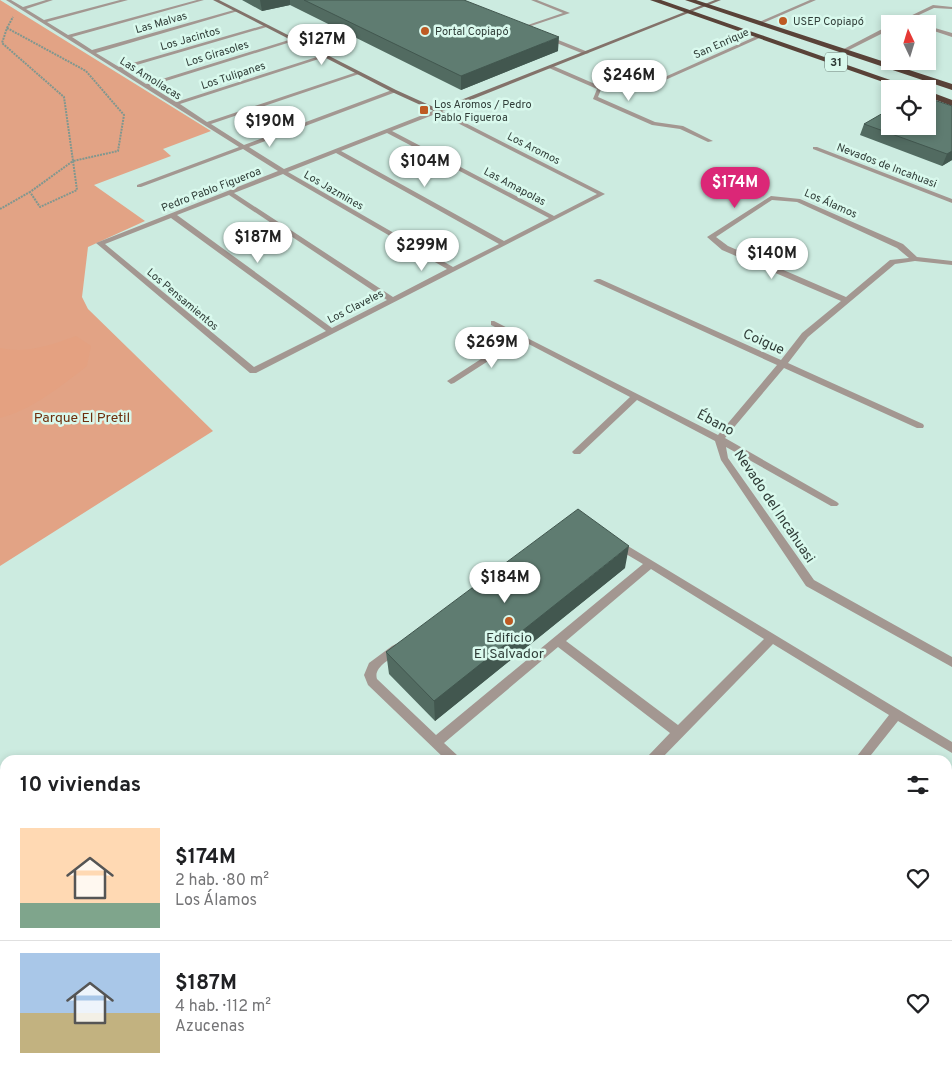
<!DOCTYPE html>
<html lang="es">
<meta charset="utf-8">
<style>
:root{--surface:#fff;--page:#f2f2f2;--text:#202124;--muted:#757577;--line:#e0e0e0;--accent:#db2777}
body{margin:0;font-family:Overpass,sans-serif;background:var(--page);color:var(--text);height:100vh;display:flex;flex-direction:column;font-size:19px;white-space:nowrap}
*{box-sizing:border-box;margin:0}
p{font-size:16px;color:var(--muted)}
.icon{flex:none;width:28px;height:28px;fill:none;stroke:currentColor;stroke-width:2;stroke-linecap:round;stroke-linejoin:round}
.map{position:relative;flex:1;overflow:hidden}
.side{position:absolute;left:0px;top:755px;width:952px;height:321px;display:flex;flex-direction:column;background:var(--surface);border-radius:15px 15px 0 0;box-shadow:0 2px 8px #0003}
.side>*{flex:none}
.needle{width:32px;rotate:356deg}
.buttons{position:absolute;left:881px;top:15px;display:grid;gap:10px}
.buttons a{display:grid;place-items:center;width:55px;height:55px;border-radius:0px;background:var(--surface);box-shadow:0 2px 8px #0003;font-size:25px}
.price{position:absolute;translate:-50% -42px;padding:0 11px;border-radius:18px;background:#fff;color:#222;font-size:16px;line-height:32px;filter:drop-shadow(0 1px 2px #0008)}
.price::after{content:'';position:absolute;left:50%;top:30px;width:15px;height:11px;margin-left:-8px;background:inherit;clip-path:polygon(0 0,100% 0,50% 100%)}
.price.current{background:var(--accent);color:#fff}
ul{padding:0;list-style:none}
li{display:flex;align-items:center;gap:15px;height:125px;padding:0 20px}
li+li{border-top:1px solid var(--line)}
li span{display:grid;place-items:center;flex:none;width:140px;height:100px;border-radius:0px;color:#555}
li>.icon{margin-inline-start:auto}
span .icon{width:60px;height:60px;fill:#fffc;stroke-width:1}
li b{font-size:21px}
h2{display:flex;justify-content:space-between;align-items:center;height:60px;padding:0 20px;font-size:21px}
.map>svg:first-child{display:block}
.green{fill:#e2a385}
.forest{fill:#e4a181}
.water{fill:#41977d}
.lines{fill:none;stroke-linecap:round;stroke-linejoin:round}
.path{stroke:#80978f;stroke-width:2;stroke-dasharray:2 1;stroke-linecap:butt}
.lane{fill:#a39791;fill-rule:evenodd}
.street{fill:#a39791;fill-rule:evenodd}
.secondary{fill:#83726a;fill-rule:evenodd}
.highway{fill:#594238;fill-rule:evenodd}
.wall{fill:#526b61}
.shaded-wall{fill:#42574f}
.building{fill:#5f7c71;stroke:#42574f}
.poi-dot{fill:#be5a23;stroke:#d9f9ed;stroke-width:2}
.labels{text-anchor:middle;stroke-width:5;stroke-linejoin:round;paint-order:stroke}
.far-poi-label{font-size:11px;fill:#303d38;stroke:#d9f9ed;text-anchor:start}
.far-street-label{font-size:11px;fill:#303d38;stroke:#d9f9ed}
.shield{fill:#d9f9ed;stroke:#63756e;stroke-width:1}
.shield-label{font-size:12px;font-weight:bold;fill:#303d38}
.street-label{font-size:14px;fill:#303d38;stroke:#d9f9ed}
.park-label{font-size:14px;fill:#6e300e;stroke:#d9f9ed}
.poi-label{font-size:14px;fill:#303d38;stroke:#d9f9ed}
</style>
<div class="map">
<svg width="952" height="1076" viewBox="0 0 952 1076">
<rect width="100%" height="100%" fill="#ccebe0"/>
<!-- green -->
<path class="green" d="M0,0L211,131L163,149L171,156L94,185L145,221L88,247L82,297L88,309L213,431L0,566Z"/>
<!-- forest -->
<path class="forest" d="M76,336L91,346L87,366C61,386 32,410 0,418V348C26,354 52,345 76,336Z"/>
<!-- water -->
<path class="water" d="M0,891L5,894V1071H81L83,1076H0Z"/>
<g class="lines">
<!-- path -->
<path class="path" d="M7,28L86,71L124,115L118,151L73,161L64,97L2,43Z
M7,28L13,17
M73,161L77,190L40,207L30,192Z
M0,209L30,192"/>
<!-- lane -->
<path class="lane" d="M531,0H537L570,13L522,29V27L563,13Z
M810,0H816L761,24L757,23Z
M546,35L588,52L589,53L584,54L544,38Z
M618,540L952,742V753L898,721L867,760H854L889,715L773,644L660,760H646L648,756L670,733L558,647L444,743L458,756L460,760H446L368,685L364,675L369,663L392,646L396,644L400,646L402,649L400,652C391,659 373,667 377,679L436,735L643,564L614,547L613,544L614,541ZM651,569L764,639L678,725L566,641Z"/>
<!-- street -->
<path class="street" d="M6,0H11L23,7L46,0H53L26,9L44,20L120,0H128L47,22L68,35L197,0H204L72,37L92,50L234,10L238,11L96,53L119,67L265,25L270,26L123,69L146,84L292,39L297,40L150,86L176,102L323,55L328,56L180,104L207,122L357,72L362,73L211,124L244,145L392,90H396V92L249,147L284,169L438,109L605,194L256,373H250L96,243L278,171L243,149L141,187H137V185L239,147ZM438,113L597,194L554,216L392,131ZM387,133L549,218L504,241L341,151ZM336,153L499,244L453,267L288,172ZM283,174L447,269L393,297L234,193ZM229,195L387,300L332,328L177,215ZM171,218L326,331L254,367L105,244Z
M933,5L952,7V9L934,8L906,21L902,20Z
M928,26L952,33V37L928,29Z
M890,27V31H887L845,52L840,51L884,28Z
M759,35L764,36L663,81L658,80Z
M551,65L602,87L598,97L655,122L683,126L713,141L708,142L680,129L652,125L593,99L597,89L549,68L548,67Z
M813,147H817L952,199V203L813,149Z
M771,196L800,199L903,244L917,257L952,261V265L915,261L895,264L808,337L788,363L923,424L924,426L923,428H917L784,368L725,438L837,502L839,504L837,506H831L726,447L728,458L814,580L952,657V667L806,586L721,460L715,441L637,400L580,454H574L572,452L574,450L630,397L521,340L454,383L451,384L447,381L515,337L491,325V321H494L718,435L777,365L593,281L597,279H600L781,360L802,333L841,301L722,250L707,237ZM772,200L797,202L897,248L909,258L890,260L846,297L728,246L716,237Z"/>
<!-- secondary -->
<path class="secondary" d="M213,0H219L396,90L438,109L715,0H721L438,113L392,92Z"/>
<!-- highway -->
<path class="highway" d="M650,0H661L916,89H903Z
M685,0H696L952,84V90Z
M928,91L952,100V106L928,97Z"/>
</g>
<!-- wall -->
<path class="wall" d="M242,0H464L558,51L461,90L290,5L262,11Z
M952,106V160L942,166L860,135L864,124Z
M625,568L435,721L389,674L386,652Z"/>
<!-- shaded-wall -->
<path class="shaded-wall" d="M260,0H290V5L262,11Z
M559,37L558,51L461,90V76Z
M952,151V160L942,166L947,154Z
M629,546L625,568L435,721L434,701Z"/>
<!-- building -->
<path class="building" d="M304,0H464L559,37L461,76Z
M928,98L952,106V151L947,154L864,124L890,109V126H928Z
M578,509L629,546L434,701L386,652Z"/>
<!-- markers -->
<g class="poi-dot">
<circle cx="783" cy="21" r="5"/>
<circle cx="425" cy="31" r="5"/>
<rect x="419" y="105" width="10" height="10" rx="2.5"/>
<circle cx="509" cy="621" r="5"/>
</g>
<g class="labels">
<!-- far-poi labels -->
<g class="far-poi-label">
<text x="793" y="25">USEP Copiapó</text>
<text x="435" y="35">Portal Copiapó</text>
<text x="434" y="108">Los Aromos / Pedro<tspan x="434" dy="13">Pablo Figueroa</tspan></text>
</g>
<!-- far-street labels -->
<g class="far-street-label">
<text transform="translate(161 22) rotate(-16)" y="4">Las Malvas</text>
<text transform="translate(190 38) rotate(-16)" y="4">Los Jacintos</text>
<text transform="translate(721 43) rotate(-24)" y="4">San Enrique</text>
<text transform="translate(217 53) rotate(-17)" y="4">Los Girasoles</text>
<text transform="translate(233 75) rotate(-18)" y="4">Los Tulipanes</text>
<text transform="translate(151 78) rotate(32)" y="4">Las Amollacas</text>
<text transform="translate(534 148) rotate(27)" y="4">Los Aromos</text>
<text transform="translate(887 165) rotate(21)" y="4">Nevados de Incahuasi</text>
<text transform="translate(515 186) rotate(28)" y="4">Las Amapolas</text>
<text transform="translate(211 189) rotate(-21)" y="4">Pedro Pablo Figueroa</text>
<text transform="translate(334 190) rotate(30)" y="4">Los Jazmines</text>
<text transform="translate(831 203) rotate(24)" y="4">Los Álamos</text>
<text transform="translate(183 299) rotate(40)" y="4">Los Pensamientos</text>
<text transform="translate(355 306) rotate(-27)" y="4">Los Claveles</text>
</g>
<!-- shield labels -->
<rect class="shield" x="825" y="52.5" width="22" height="19" rx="4"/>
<g class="shield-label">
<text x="836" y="66">31</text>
</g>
<!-- street labels -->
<g class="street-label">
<text transform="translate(764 341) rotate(24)" y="5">Coigue</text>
<text transform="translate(716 422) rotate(28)" y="5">Ébano</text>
<text transform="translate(775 506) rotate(56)" y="5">Nevado del Incahuasi</text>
</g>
<!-- park labels -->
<g class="park-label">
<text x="82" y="422">Parque El Pretil</text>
</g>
<!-- poi labels -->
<g class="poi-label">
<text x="509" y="642">Edificio<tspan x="509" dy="16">El Salvador</tspan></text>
</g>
</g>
</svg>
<div class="buttons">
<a><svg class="needle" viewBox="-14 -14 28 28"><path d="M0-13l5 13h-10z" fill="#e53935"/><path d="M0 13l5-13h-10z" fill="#757577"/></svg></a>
<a><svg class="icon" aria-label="locate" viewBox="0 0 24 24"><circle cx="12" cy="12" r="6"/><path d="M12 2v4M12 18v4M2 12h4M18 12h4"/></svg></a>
</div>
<b class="price" style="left:322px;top:66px">$127M</b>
<b class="price" style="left:629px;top:102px">$246M</b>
<b class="price" style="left:270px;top:148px">$190M</b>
<b class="price" style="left:425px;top:188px">$104M</b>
<b class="price current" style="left:735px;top:209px">$174M</b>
<b class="price" style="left:258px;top:264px">$187M</b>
<b class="price" style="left:422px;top:272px">$299M</b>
<b class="price" style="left:772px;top:280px">$140M</b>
<b class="price" style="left:492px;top:369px">$269M</b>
<b class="price" style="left:505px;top:604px">$184M</b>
<section class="side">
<h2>10 viviendas<svg class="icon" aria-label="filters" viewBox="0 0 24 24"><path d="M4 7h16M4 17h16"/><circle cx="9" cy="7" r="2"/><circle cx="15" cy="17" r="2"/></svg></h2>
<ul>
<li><span style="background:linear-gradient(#ffd9b3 75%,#7fa58c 0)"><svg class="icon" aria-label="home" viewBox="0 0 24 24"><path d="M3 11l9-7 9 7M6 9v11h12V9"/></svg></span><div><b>$174M</b><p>2 hab. · 80 m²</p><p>Los Álamos</p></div><svg class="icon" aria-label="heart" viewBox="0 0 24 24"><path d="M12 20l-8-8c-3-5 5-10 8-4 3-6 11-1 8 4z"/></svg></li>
<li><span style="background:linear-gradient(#a9c7e8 60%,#c2b280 0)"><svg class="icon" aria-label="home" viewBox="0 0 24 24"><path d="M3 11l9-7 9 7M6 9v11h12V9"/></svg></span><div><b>$187M</b><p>4 hab. · 112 m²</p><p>Azucenas</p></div><svg class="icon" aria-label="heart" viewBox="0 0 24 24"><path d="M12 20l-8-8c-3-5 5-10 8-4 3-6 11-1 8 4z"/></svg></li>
</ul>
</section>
</div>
